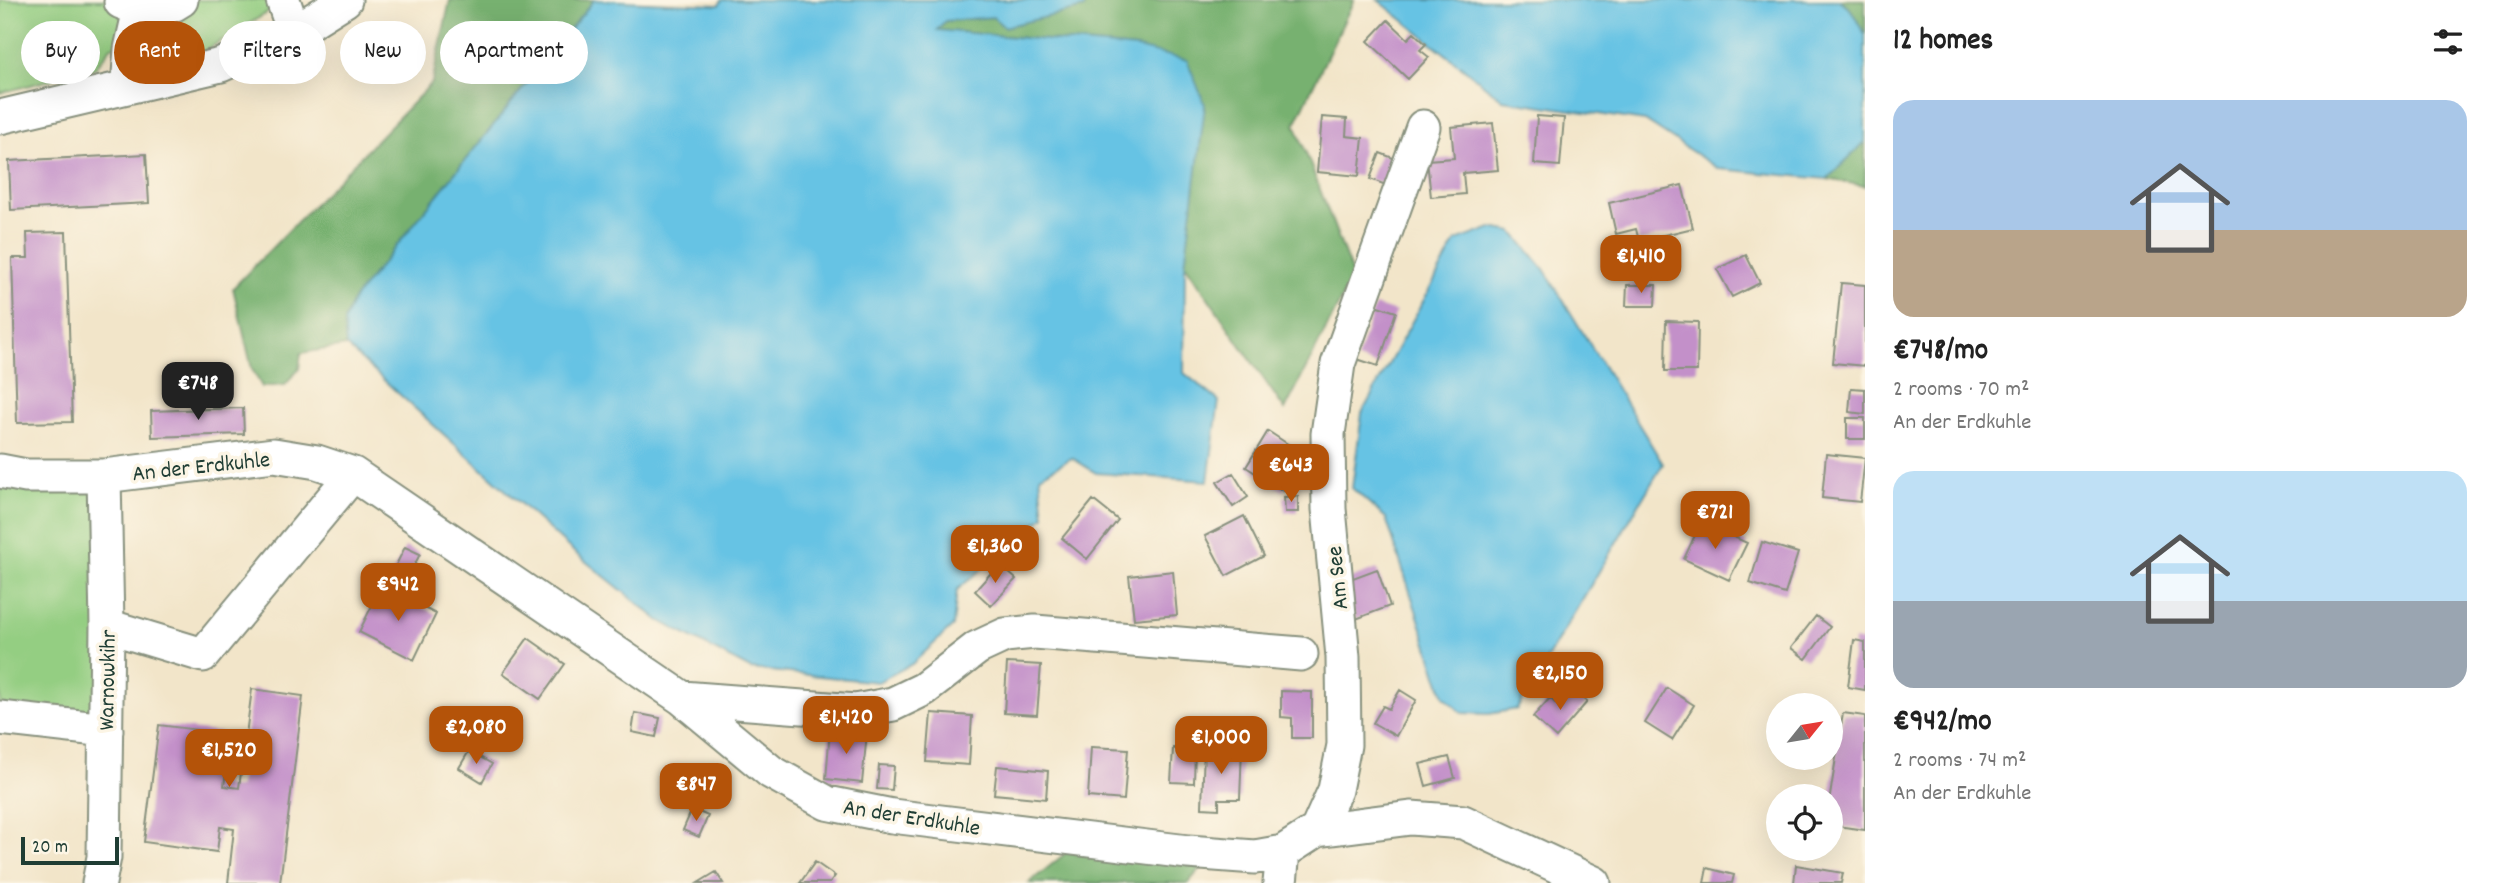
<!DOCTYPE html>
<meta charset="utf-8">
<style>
:root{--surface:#fff;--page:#f2f2f2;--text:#222;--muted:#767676;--accent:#b45309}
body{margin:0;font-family:Dekko,sans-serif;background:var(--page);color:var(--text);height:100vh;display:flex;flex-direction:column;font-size:26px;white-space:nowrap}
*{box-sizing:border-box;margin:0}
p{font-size:23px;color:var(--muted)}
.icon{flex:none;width:38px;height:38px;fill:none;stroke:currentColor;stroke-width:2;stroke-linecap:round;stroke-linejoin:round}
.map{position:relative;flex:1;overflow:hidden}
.sheet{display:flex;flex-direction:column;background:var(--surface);width:630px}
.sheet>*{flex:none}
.top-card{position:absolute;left:21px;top:21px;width:665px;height:63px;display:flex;gap:14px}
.needle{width:46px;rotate:60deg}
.controls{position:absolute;left:1766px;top:693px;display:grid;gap:14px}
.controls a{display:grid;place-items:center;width:77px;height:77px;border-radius:50%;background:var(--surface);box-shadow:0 7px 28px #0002;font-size:35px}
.scale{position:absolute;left:21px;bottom:18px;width:98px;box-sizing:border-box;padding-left:7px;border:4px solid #1f3d34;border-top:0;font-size:19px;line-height:24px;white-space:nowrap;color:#1f3d34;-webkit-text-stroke:5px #fcf5e5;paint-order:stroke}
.price{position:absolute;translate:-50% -60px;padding:0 16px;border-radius:14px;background:var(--accent);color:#fff;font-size:23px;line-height:46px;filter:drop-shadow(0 2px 4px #0008)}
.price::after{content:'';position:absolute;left:50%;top:42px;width:21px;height:16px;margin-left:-10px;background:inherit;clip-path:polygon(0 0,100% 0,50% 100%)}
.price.selected{background:#222;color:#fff}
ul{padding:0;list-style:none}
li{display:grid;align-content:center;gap:14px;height:371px;padding:0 28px}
li span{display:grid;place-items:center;height:217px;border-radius:21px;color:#555}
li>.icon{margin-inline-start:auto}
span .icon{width:126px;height:126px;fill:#fffc;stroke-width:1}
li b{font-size:30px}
h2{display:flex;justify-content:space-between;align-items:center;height:84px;padding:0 28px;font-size:30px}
.chip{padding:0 24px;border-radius:32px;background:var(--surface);box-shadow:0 7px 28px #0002;font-size:24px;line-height:63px}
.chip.selected{background:var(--accent);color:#fff}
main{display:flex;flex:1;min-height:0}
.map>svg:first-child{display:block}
.green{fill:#94ce82;stroke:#5a865b;stroke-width:2}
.forest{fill:#77b170;stroke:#4b7752;stroke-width:2}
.water{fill:#66c3e4;stroke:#42808c;stroke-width:2}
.building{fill:#c390c9}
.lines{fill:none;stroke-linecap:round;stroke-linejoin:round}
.minor-casing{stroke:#88917e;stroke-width:37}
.minor{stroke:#fff;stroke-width:33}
.labels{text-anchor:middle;stroke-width:7;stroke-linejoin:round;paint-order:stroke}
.street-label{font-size:23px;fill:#1f3d34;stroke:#fcf5e5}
</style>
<main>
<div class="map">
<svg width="1865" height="883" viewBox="0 0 1865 883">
<rect width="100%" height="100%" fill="#fcf5e5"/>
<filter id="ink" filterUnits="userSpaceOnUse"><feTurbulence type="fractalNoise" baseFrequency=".0143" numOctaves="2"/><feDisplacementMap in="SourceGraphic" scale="14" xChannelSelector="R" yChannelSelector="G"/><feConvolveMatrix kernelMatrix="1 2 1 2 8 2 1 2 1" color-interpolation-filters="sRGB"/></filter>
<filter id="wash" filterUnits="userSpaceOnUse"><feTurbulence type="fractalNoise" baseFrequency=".00686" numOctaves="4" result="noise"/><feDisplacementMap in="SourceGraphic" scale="28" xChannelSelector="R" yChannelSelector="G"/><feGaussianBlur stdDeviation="1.57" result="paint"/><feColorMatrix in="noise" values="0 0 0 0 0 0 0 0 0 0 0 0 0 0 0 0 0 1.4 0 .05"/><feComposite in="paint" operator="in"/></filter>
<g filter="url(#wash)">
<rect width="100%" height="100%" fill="#f2e5c9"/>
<!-- green -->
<path class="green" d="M0,0H288L196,56L112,46L95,68L0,93Z
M0,471L104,476L106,714L0,705Z"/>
<!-- forest -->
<path class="forest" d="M450,0H594L353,300L344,321L346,346L301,353L299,369L285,385L262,387L252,369L233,288L432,83Z
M1087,0H1354L1295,124L1353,276L1285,410L1185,264L1205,105L1137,48L937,30L945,21L993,17L1004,27L1084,8Z
M1840,0H1865V35L1851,10Z
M1865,142V186L1827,179Z
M1067,852L1203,866L1188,883H1029Z"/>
<!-- water -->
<path class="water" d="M594,0L719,5L722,0H1087L1084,8L1004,27L993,17L945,21L937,30L1137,48L1187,60L1205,105L1185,264L1184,373L1219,401L1208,481L1096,473L1072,458L1040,476L1044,516L957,590L953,626L912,664L878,682L750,669L660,621L574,552L346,346L344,321L353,300Z
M1378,0H1839L1851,10L1865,35V142L1827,179L1719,169L1645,121L1503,100Z
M1491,228L1513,232L1544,269L1663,464L1517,709L1489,714L1462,713L1444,696L1386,518L1352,488L1362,413L1456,241Z"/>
<g id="blocks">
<!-- building -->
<path class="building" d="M1388,20L1408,39L1414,33L1426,44L1420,50L1429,57L1408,79L1368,41Z
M1537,116L1564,118L1560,166L1534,164Z
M1322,117L1347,119L1346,136L1363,138L1359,176L1317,172Z
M1493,123L1498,170L1463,173L1465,194L1431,197L1427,160L1454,158L1451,127Z
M1380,153L1401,161L1391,187L1370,179Z
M146,154L149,203L11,210L9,161Z
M1682,185L1693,228L1639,241L1636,229L1616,234L1609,203Z
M66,232L72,422L17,423L12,258H28L27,233Z
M1746,255L1760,283L1732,297L1717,269Z
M1841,283L1865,285V366L1833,363Z
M1627,285H1656L1655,306H1626Z
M1375,305L1396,312L1378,366L1357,359Z
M1666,321L1698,322L1697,371H1665Z
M1851,388L1865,389V414L1849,412Z
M243,408L244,434L152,437L151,411Z
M1847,418H1865V439H1847Z
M1268,431L1306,456L1283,491L1246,467Z
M1826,454L1865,458L1860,502L1822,498Z
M1233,473L1248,497L1233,507L1217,482Z
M1298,496V512H1285L1284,497Z
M1093,500L1118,520L1087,559L1062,538Z
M1244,516L1264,556L1226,576L1205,536Z
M1701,522L1747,543L1729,580L1684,559Z
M1762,542L1798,553L1785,594L1750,583Z
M405,547L420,554L405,584L390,577Z
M999,564L1016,579L991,606L975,591Z
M1377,569L1390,606L1356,619L1342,582Z
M1173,571L1177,615L1134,619L1129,576Z
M381,587L436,614L414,660L359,632Z
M1816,616L1830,627L1806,659L1791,648Z
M528,638L565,664L540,699L503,673Z
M1854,640L1865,642V690L1848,687Z
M1007,663L1041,665L1037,715L1004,713Z
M1570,688L1587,702L1556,738L1533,717L1550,698L1556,704Z
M1667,688L1694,705L1672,740L1645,723Z
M252,689L303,696L280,883H228L234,829L220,827L217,852L144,842L159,725L231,734L224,786L239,788Z
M1400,690L1416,700L1396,736L1373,723L1383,706L1389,709Z
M1281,691L1312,692V738H1292V718L1281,717Z
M635,713L660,718L656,737L632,732Z
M931,713L972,716L969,765L927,762Z
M1843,713L1865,716V830L1830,825V796Z
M830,730L867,733L862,783L826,779Z
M1091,747L1128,749L1124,800L1088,797Z
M1204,747L1242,748L1240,799H1219V809L1202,808Z
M1173,748L1195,749L1194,783L1171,782Z
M469,751L492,764L482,782L459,768Z
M1449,757L1455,778L1426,786L1420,764Z
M879,765L894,766L892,790L877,789Z
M997,766L1048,771L1046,799L994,794Z
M692,809L708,816L699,837L683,830Z
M815,862L835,876L830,883H800Z
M1796,865L1843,873L1841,883H1794Z
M1707,868L1734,875L1732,883H1704Z
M716,872L723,883H698Z"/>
</g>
</g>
<g filter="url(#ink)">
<use href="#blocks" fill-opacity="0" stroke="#88917e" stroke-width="2"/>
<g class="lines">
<defs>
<path id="minor" d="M283,0L294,32
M121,2C141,11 163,13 181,0
M128,86L131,49L140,9
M0,117L221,65L294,32L345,0
M0,471L26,476H104L274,455L317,462L353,474L682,698L771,772L827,803L892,816L1188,852L1255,857L1283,852L1317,830L1411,818L1463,822L1594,883
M107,626L203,655L353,474
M682,698L856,711L893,704L924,689L977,648L1005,635L1035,632L1301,654
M0,718L106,730
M1317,830L1335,790L1344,745L1343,657L1329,509L1328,434L1338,364L1423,127
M99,883L104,857L107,626L104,476
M1280,883L1283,852"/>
</defs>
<!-- minor casing -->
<use href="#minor" class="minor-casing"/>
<!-- minor -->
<use href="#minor" class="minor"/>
</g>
</g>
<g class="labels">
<!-- street labels -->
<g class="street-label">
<text transform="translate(201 465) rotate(-6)" y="8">An der Erdkuhle</text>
<text transform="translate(1336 578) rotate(-96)" y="8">Am See</text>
<text transform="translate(106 680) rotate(-89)" y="8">Warnowkihr</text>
<text transform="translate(912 816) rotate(9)" y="8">An der Erdkuhle</text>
</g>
</g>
</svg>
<div class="controls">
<a><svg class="needle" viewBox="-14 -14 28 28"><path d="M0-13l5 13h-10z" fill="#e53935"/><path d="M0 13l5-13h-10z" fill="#767676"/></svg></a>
<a><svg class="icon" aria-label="locate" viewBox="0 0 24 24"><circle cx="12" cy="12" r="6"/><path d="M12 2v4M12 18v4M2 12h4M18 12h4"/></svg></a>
</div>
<div class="scale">20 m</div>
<b class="price" style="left:1641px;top:295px">€1,410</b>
<b class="price selected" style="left:198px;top:422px">€748</b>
<b class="price" style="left:1291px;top:504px">€643</b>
<b class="price" style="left:1715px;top:551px">€721</b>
<b class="price" style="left:995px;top:585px">€1,360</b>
<b class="price" style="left:398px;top:623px">€942</b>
<b class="price" style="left:1560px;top:712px">€2,150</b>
<b class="price" style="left:846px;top:756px">€1,420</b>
<b class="price" style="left:476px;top:766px">€2,080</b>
<b class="price" style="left:1221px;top:776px">€1,000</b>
<b class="price" style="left:229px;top:789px">€1,520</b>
<b class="price" style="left:696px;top:823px">€847</b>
<div class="top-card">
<a class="chip">Buy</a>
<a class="chip selected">Rent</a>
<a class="chip">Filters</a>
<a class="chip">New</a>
<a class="chip">Apartment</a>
</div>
</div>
<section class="sheet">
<h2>12 homes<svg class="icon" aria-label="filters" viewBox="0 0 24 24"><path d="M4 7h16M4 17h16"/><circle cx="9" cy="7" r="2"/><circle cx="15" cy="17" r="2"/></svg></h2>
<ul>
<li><span style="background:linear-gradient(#a9c7e8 60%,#b9a48a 0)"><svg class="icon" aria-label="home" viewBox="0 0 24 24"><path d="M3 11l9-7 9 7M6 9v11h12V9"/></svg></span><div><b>€748/mo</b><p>2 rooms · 70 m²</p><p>An der Erdkuhle</p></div></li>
<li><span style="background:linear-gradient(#bfe0f5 60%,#9aa5b1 0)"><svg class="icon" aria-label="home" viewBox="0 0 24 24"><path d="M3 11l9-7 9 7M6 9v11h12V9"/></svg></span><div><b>€942/mo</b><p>2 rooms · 74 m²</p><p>An der Erdkuhle</p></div></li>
</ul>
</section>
</main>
